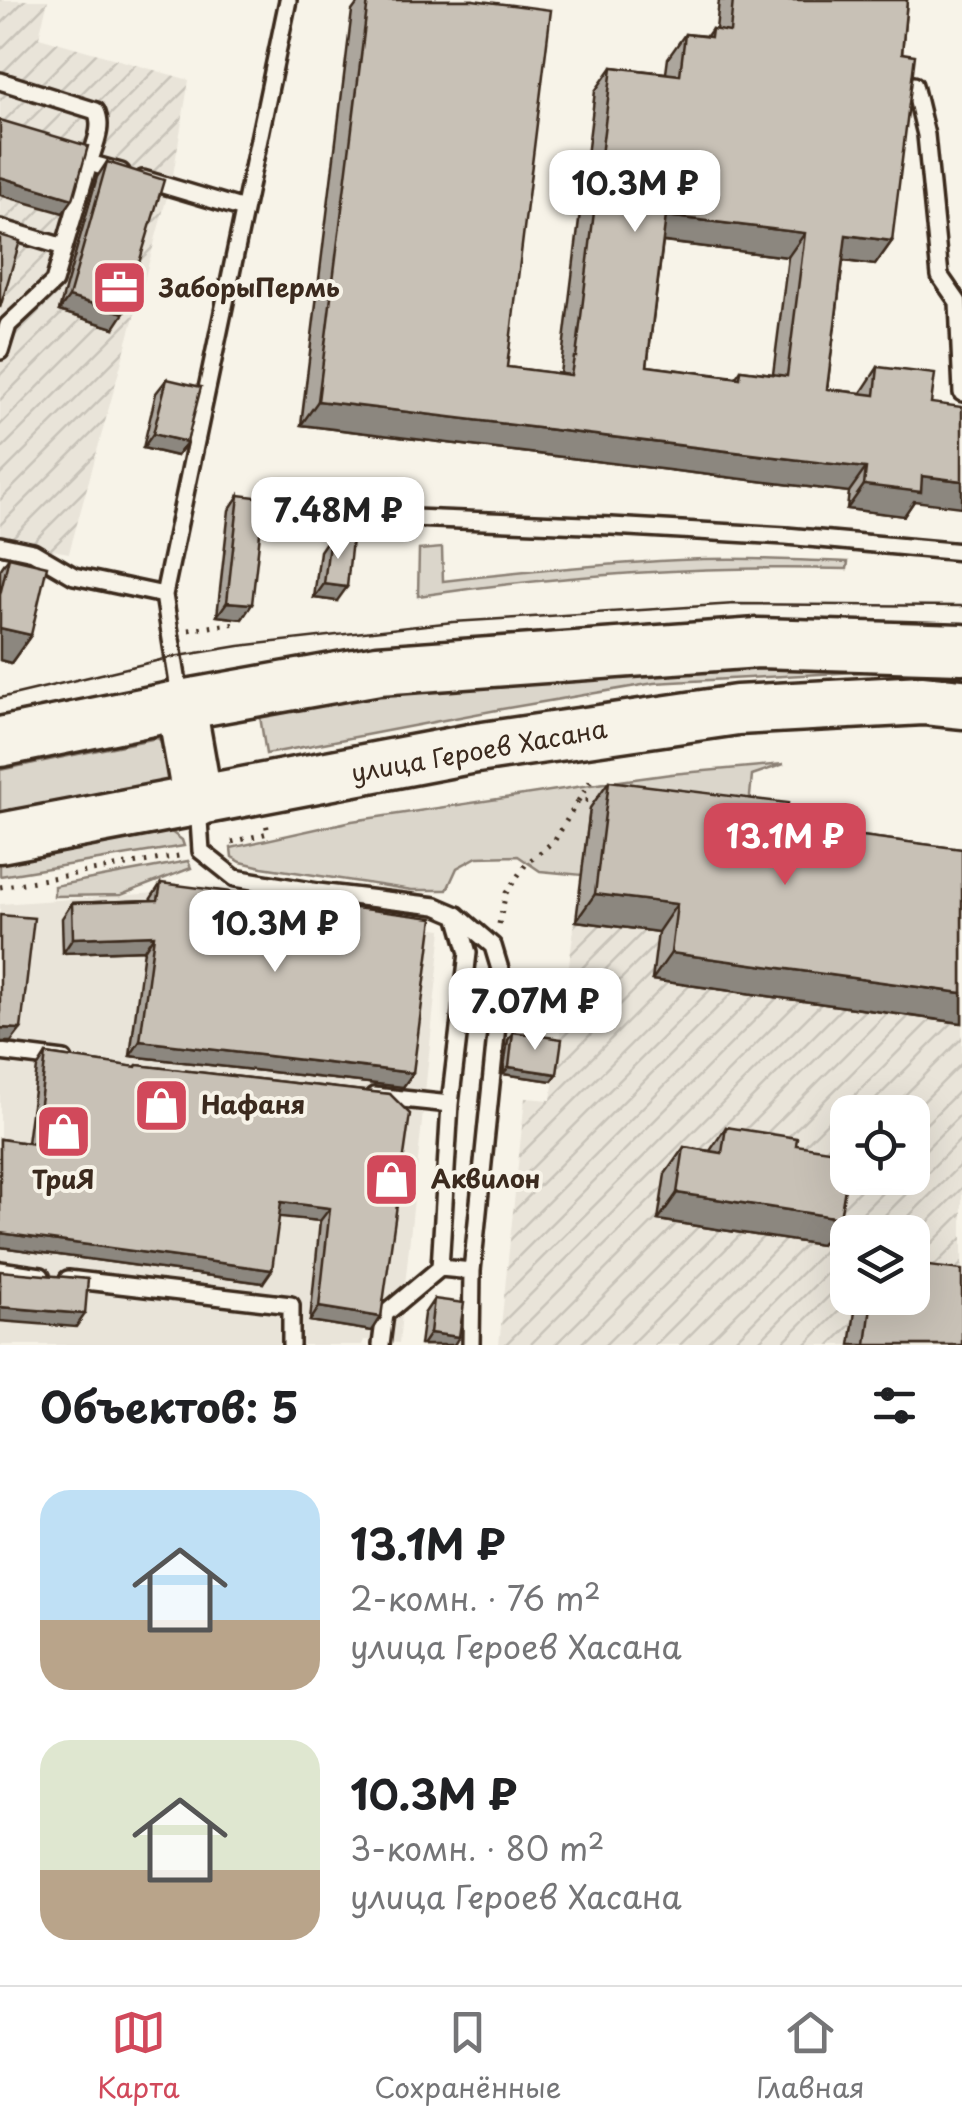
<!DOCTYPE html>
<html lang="ru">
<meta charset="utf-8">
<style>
:root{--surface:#fff;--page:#f2f2f2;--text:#202124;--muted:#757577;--line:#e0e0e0;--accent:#d1495b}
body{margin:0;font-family:"Playpen Sans",sans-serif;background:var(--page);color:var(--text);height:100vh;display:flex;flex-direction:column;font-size:38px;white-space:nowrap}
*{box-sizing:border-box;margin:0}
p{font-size:32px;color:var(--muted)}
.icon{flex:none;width:55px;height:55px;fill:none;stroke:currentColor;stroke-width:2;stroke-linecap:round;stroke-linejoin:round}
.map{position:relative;height:1345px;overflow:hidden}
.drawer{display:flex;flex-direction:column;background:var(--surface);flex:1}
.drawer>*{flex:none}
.fabs{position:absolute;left:830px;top:1095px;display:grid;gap:20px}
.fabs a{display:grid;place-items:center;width:100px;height:100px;border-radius:20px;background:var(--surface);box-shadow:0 10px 40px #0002;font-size:50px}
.price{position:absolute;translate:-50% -85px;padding:0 22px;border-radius:20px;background:#fff;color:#222;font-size:32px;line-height:65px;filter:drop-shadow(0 2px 5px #0008)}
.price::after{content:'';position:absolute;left:50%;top:60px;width:30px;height:22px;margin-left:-15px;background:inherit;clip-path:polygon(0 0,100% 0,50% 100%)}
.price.active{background:var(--accent);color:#fff}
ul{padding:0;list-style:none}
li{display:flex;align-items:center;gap:30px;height:250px;padding:0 40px}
li span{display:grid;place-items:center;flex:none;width:280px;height:200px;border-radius:30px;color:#555}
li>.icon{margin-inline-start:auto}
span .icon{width:120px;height:120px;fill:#fffc;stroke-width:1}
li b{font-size:42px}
h2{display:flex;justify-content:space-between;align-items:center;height:120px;padding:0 40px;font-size:42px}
.dock{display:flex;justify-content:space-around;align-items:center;height:140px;border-top:2px solid var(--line);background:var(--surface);font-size:28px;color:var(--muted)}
.dock a{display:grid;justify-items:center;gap:5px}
.dock .active{color:var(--accent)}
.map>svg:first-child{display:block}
.built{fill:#e9e4d9}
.industrial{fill:url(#industrial-furrows);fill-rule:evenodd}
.green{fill:#dbd6cb;stroke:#8b8074;stroke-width:2.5}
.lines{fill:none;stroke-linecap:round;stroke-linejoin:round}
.lane-casing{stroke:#3b2a1e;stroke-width:22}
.primary-casing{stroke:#3b2a1e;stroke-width:55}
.path{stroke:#3b2a1e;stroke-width:5;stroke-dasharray:2.5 8;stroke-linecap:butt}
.lane{stroke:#f7f3e8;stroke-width:15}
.primary{stroke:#f7f3e8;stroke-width:48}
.tram{stroke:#3b2a1e;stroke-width:2.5}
.wall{fill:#aca69d;stroke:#3b2a1e;stroke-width:2.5;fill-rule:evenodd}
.shaded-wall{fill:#8c877f;stroke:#3b2a1e;stroke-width:2.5}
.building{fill:#c8c1b6;stroke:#3b2a1e;stroke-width:2.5;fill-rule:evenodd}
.labels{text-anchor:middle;stroke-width:8;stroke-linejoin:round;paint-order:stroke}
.poi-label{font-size:25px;font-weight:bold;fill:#3b2a1e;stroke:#f7f3e8;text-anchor:start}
.street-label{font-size:25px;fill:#3b2a1e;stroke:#f7f3e8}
</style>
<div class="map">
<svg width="962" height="1345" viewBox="0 0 962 1345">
<defs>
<pattern id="industrial-furrows" width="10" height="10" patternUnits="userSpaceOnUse" patternTransform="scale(2.5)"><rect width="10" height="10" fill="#e9e4d9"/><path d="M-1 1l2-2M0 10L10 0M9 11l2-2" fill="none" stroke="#c9c4ba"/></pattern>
</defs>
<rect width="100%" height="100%" fill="#f7f3e8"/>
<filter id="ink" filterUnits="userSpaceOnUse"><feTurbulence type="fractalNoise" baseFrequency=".01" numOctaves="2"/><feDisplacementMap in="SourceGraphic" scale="20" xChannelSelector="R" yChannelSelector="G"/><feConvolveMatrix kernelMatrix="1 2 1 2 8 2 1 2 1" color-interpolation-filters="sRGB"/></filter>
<g filter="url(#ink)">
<!-- built -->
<path class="built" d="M171,892L442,929L399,1343L364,1340L362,1345H0V904Z"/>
<!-- industrial -->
<path class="industrial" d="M0,0H48L39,37L189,80L173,175L69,553L0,541Z
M590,808L962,879V1345H499L525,1098L551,1100ZM848,1112H912V1178H848ZM848,1232H912V1298H848Z"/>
<!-- green -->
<path class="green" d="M442,548L443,581C521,572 600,564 679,560C735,557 791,560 848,562L847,569C704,565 560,575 418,596L419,550Z
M693,661L962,664V676L876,671L654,683L502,709L266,754L259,710L356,693Z
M157,738L168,745L173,778L165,790L0,815V770Z
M784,764L752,775L747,828L590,809L582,875L540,871L518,856L477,857L457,868L447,890H412L262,867L241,862L232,857L231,848L352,821L583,786L671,774Z
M170,831L182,840L184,846L0,876V859Z
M188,861L191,868L121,895L54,896V886Z"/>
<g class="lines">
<defs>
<path id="lane" d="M0,81L96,111C104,127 94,146 89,163
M914,85L926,135L940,276L958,302L962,393
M143,179L244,209
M0,228L64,247
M0,351L8,325L54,282L89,163L121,172
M338,515L611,526L786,536L962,552
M0,545L33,552L74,576L164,595
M181,702L164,595L288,0
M198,805L201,851L235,878L318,892L436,906L457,915L493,946L502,976L472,1271
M457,915L468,953L450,1104L440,1268L472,1271L471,1345
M0,1052L64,1060
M374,1096L450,1104
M0,1270L41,1276
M68,1279L291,1305V1345
M381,1345L385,1314L440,1268"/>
<path id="primary" d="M181,705L198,802
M0,742L181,705L378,670L758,643L962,649
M0,838L470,749L737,710L923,700L962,704"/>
</defs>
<!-- lane casing -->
<use href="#lane" class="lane-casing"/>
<!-- primary casing -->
<use href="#primary" class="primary-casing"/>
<!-- path -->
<path class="path" d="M189,630L236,623
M578,801L593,777
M232,842L268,833L266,823
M0,887L184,855
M499,924L506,893L526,864L555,840L578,801L598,800"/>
<!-- lane -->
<use href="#lane" class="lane"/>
<!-- primary -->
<use href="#primary" class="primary"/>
<!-- tram -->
<path class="tram" d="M0,698L173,657L239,646L453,622L735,604L962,606"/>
</g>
<!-- wall -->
<path class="wall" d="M360,0H473L507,367L560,374L595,91L612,67L666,73L668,58L685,34L707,36L712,29L716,30L719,0H907L902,53L892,241L875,265L843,261L827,389L861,393L878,367L914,501L904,516L847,509L849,492L301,425L352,11ZM663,242L788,257L773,374L741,370L736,377L647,366Z
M107,162L114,328L59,311L97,177Z
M167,379L187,442L177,456L143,448L156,393Z
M239,495L252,604L242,619L217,616L229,510Z
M330,536L337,601L314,598L320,551Z
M9,557L31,635L11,663L0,660V570Z
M609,781L785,826L962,849V1023L652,980L658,932L576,921L590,808Z
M161,883L413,1073L403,1087L130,1056L144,950L63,953L62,918L72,903L150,900Z
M513,1032L557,1074L552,1081L503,1074L508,1040Z
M46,1054L135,1067L137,1065L390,1094L381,1317L372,1331L310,1321L320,1221L279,1216L263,1283L0,1247V1139L27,1143L37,1068Z
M726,1127L796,1145L840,1218L821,1245L658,1220L665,1174L684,1147L710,1151Z
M857,1298H912L962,1345H850Z
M434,1299L454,1345H420L424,1314Z"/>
<!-- shaded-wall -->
<path class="shaded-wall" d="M0,177L73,199L63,213L0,195Z
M666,216L805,233L788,257L649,240Z
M846,235L892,241L875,265L830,259Z
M69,297L124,313L114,328L59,311Z
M318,401L866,468L849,492L301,425Z
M153,434L187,442L177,456L143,448Z
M922,476L962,481V507L914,501L904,516L847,509L864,485Z
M324,584L347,587L337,601L314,598Z
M227,602L252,604L242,619L217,616Z
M0,628L31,635L11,663L0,660Z
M595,894L677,904L658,932L576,921Z
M154,935L144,950L63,953L73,938Z
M671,953L962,993V1023L652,980Z
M0,1028L21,1029L11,1042H0Z
M140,1041L413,1073L403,1087L130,1056Z
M509,1067L557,1074L552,1081L503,1074Z
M677,1193L840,1218L821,1245L658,1220Z
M281,1202L330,1208L320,1221L271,1216Z
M0,1233L272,1270L263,1283L0,1247Z
M0,1307L85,1314L76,1327L0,1321Z
M319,1307L381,1317L372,1331L310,1321Z
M430,1333L459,1337L454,1345H422Z"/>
<!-- building -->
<path class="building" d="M368,0H473L551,10L507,367L571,375L574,357H576L612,67L680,75L685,34L711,37L712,29L730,32L733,0H907L902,53L915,55L892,241L846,235L827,389L875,395L878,367L935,374L931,403L962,407V481L922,476L921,492L864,485L866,468L318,401ZM666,216L805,233L787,376L741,370L740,378L647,366Z
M0,120L88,146L73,199L0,177Z
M107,162L164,180L124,313L69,297Z
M0,235L20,241L0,308Z
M167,379L201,387L187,442L153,434Z
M239,495L264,498L252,604L227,602Z
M330,536L352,539L347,587L324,584Z
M9,557L47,566L31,635L0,628V595Z
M609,781L788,803L785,826L962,849V993L671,953L677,904L595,894Z
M161,883L433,918L413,1073L140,1041L154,935L73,938L72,903L158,900Z
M0,915L34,918L21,1029L0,1028Z
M513,1032L562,1039L557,1074L509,1067Z
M46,1054L136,1067L137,1065L390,1094L410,1114L381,1317L319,1307L330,1208L281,1202L272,1270L0,1233V1139L35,1144Z
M726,1127L797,1138L796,1145L848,1153V1170L840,1218L677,1193L684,1147L722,1153Z
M912,1264L962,1270V1345H866L872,1298H912Z
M0,1271L88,1279L85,1314L0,1307Z
M434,1299L464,1303L459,1337L430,1333Z"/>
</g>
<!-- icons -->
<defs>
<symbol id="office-square" viewBox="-11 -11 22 22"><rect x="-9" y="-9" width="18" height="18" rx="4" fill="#d1495b" stroke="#f7f3e8"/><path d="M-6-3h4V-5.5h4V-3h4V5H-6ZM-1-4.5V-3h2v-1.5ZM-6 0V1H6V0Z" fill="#fff"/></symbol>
<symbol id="shop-square" viewBox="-11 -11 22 22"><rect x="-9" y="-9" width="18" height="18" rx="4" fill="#d1495b" stroke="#f7f3e8"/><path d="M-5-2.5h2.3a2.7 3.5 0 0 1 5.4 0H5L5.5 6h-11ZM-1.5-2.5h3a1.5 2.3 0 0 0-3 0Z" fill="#fff"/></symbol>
</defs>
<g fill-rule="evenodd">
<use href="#office-square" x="88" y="256" width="63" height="63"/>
<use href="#shop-square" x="130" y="1074" width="63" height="63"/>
<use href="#shop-square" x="32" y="1100" width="63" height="63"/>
<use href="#shop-square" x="360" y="1148" width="63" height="63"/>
</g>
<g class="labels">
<!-- poi labels -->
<g class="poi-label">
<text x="159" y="297">ЗаборыПермь</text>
<text x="201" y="1114">Нафаня</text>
<text x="431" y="1188">Аквилон</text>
<text x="63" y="1189" text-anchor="middle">ТриЯ</text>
</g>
<!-- street labels -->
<g class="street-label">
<text transform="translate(479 751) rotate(-10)" y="9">улица Героев Хасана</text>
</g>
</g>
</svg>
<div class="fabs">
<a><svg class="icon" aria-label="locate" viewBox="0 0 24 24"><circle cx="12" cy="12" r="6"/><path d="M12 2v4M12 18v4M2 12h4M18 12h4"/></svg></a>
<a><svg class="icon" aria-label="layers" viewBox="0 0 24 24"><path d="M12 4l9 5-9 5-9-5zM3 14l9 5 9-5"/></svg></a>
</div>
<b class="price" style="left:635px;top:235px">10.3M ₽</b>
<b class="price" style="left:338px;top:562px">7.48M ₽</b>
<b class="price active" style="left:785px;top:888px">13.1M ₽</b>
<b class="price" style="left:275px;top:975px">10.3M ₽</b>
<b class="price" style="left:535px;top:1053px">7.07M ₽</b>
</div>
<section class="drawer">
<h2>Объектов: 5<svg class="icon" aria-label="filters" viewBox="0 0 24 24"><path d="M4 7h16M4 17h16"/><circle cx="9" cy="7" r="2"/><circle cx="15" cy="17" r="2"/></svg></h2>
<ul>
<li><span style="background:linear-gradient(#bfe0f5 65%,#b9a48a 0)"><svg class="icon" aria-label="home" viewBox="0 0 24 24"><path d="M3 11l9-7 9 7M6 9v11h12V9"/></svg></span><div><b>13.1M ₽</b><p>2-комн. · 76 m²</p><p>улица Героев Хасана</p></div></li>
<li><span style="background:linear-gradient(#dfe7d0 65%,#b9a48a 0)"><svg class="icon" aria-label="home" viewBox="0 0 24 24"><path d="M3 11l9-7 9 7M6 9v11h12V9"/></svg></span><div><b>10.3M ₽</b><p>3-комн. · 80 m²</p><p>улица Героев Хасана</p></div></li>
</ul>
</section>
<nav class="dock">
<a class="active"><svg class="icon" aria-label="map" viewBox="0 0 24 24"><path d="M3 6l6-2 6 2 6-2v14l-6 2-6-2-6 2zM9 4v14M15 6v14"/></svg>Карта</a>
<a><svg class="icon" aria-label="saved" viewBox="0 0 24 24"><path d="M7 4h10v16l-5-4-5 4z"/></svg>Сохранённые</a>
<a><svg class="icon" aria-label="home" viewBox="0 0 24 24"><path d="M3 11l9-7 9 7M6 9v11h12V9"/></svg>Главная</a>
</nav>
